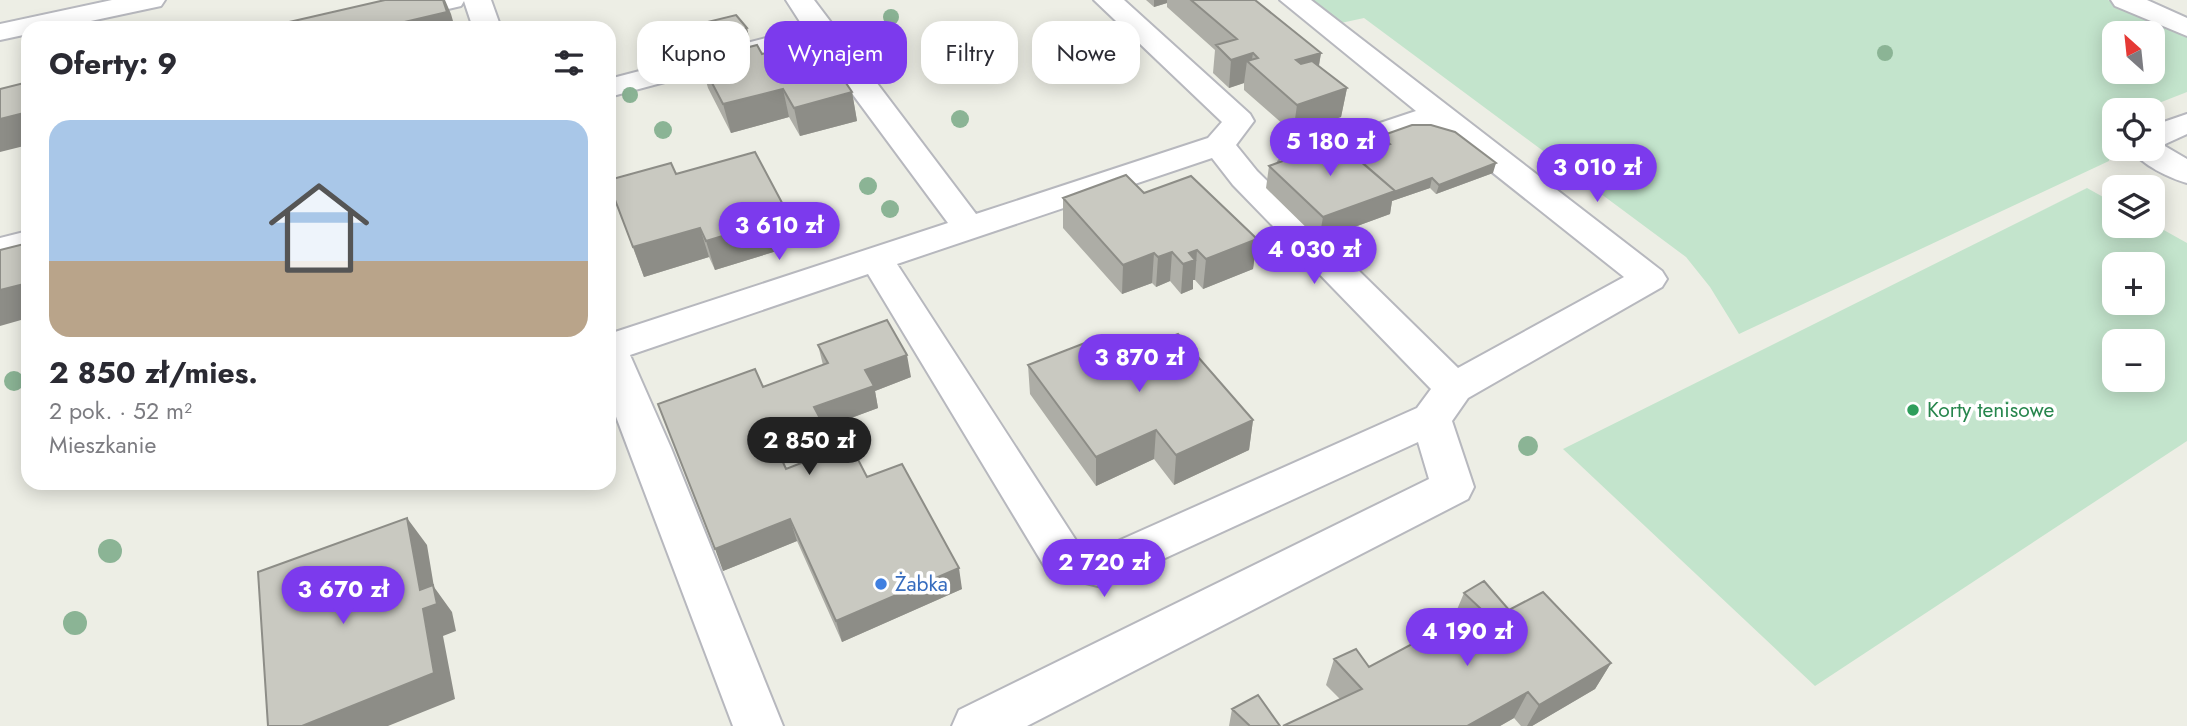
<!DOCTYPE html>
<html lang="pl">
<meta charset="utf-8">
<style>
:root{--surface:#fff;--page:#f7f7f7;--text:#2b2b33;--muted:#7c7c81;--line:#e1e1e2;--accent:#7c3aed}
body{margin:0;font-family:Jost,sans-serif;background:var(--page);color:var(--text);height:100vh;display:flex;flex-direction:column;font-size:26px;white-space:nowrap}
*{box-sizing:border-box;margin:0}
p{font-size:23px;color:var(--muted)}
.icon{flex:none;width:38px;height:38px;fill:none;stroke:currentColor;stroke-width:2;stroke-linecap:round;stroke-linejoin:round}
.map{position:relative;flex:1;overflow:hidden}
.drawer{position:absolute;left:21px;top:21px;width:595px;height:469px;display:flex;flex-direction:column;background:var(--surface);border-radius:21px;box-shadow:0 4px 18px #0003}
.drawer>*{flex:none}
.hud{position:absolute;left:637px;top:21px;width:665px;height:63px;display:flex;gap:14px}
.needle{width:46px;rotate:333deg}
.fabs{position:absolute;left:2102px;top:21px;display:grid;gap:14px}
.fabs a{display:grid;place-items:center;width:63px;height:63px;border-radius:14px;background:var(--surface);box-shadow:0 4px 18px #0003;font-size:35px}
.price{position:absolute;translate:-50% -60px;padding:0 16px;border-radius:24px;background:var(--accent);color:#fff;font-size:23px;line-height:46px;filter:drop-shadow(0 2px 4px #0008)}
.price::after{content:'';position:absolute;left:50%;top:42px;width:21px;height:16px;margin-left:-10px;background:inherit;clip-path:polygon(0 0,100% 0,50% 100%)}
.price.on{background:#222;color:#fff}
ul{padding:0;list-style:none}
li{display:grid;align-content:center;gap:14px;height:371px;padding:0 28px}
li+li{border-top:2px solid var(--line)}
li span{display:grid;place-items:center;height:217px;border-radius:21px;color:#555}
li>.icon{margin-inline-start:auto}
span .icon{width:126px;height:126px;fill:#fffc;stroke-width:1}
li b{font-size:30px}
h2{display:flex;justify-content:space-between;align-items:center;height:84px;padding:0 28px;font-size:30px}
.tag{padding:0 24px;border-radius:21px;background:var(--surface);box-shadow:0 4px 18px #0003;font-size:24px;line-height:63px}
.tag.on{background:var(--accent);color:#fff}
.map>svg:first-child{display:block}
.green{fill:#c3e4cc;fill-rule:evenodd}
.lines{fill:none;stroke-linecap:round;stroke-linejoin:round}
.street-casing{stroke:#b7b8be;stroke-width:4}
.street{fill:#fff;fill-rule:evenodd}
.tree{fill:#8bb495}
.wall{fill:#adada6}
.shaded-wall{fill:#8d8d87}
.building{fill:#c9c9c1;stroke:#8d8d87;stroke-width:2}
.leisure-dot{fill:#2e9e5b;stroke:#fff;stroke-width:2.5}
.shop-dot{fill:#3f7fe0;stroke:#fff;stroke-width:2.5}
.labels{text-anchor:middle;stroke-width:7;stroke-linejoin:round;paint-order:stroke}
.leisure-label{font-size:21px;fill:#27864d;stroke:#fff;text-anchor:start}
.shop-label{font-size:21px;fill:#366cbe;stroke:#fff;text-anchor:start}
</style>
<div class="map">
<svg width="2187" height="726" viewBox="0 0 2187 726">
<rect width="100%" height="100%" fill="#edeee5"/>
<!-- green -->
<path class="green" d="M1312,0H2108L2187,36V92L2141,110H2114L2109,161L1739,334L1710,287L1686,257L1364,18L1341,23ZM2114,33H2152V72H2114Z
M2087,188L2114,203V226L2153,224L2187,243V441L1815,686L1563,449ZM2114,264H2152V303H2114ZM2114,341H2152V380H2114Z"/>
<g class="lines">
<defs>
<path id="street" d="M112,0H165L161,6L58,28H28V34L0,40V24Z
M416,0H491L501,28H473L464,1L461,6L367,28H317L321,22Z
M786,0H814L976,214L1208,138L1222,122L1094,0H1124L1250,114L1254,121L1236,145L1257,171L1458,368L1624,277L1434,126L1306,169L1295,172L1284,169L1279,162L1284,155L1416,111L1280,0H1311L1662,271L1667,279L1662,287L1468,398L1452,421L1474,487L1468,499L1027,726H952L959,710L1429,479L1418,442L1102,587L1049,574L868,274L630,355L671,448L783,726H733L609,398V334L948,223L814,42L609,97V79L804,28ZM1212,158L1233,185L1431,389L1417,408L1100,549L1079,545L897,264Z
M2111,0H2147L2187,18V36L2115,6Z
M2187,114V134L2163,145L2187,159V183C2169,178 2142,165 2131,149H2152V126Z
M28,231V253L0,260V238Z"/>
</defs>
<!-- street casing -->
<use href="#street" class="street-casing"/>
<!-- street -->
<use href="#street" class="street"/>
</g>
<!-- trees -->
<g class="tree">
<circle cx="891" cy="17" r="8"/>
<circle cx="1885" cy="53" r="8"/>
<circle cx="630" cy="95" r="8"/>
<circle cx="960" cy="119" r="9"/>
<circle cx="663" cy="130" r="9"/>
<circle cx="868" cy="186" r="9"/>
<circle cx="890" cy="209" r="9"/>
<circle cx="14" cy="381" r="10"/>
<circle cx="1528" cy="446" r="10"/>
<circle cx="110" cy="551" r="12"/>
<circle cx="75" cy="623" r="12"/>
</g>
<!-- wall -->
<path class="wall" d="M1146,0H1255L1321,53L1319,66L1347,88L1341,117L1293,133L1244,90V83L1229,88L1213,73L1215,50L1167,7V3L1154,7Z
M695,25L747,28L749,37L709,48L698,34Z
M762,54L852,92L857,121L800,136L789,117L731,133L708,88L700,60Z
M1381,136L1493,173L1436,194L1430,188L1392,201L1390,214L1319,240L1266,188L1269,166L1283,161L1284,155L1354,156L1381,147L1379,145Z
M676,174L796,245L715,270L709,257L644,277L609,184Z
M1144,193L1257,239L1253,269L1203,289L1195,280H1193V289L1181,294L1170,281L1156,287L1152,283L1122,294L1063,228V198Z
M1100,341L1125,350L1145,347L1253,420L1249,450L1174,485L1154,459L1096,486L1030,394L1028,365L1098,351L1100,350Z
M818,345L911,377L875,391L878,408L824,428L828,446L784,463L786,469L867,477L962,589L842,642L797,541L723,571L763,387L823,365Z
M1464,593L1509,610L1611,663L1595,689L1532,726H1521L1514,718L1500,726H1283L1340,699L1326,685L1334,659L1369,667L1455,621L1453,619Z
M1232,709L1280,726H1229Z"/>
<!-- shaded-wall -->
<path class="shaded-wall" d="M443,0H445L451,14L455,28H379Z
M1154,0H1167V3L1154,7Z
M747,28L749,37L709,48L707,39Z
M1253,53L1251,66L1247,61L1244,83L1229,88L1231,60Z
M1321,53L1316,81L1296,60Z
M1347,88L1341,117L1293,133L1297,105Z
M783,89L789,117L731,133L723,104Z
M852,92L857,121L800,136L794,108Z
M28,112V145L0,152V119Z
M1496,163L1493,173L1436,194L1439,185Z
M1432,178L1430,188L1392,201L1390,214L1319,240L1323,217Z
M789,216L796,245L715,270L706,241Z
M700,228L709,257L644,277L633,247Z
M1257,239L1253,269L1203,289L1206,259Z
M1197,250L1195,280H1193V289L1181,294L1183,264L1189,253Z
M1172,252L1170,281L1156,287L1158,257Z
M1154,253L1152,283L1122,294L1123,265Z
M28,283V318L0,326V290Z
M907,355L911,377L875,391L878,408L824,428L828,446L781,464L774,442L814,407L865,370Z
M1253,420L1249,450L1174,485L1176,455Z
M1156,430L1154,459L1096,486V457Z
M407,518L427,545L434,587L452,612L456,631L443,636L455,699L388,726H302L423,609Z
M790,519L797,541L723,571L715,549Z
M959,568L962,589L842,642L836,621Z
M1611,663L1595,689L1532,726H1527L1539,705Z
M1528,692L1514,718L1500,726H1467Z"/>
<!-- building -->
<path class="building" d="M385,0H443L447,12L379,28H263Z
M1191,0H1255L1321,53L1296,60L1301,64L1312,61L1347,88L1297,105L1247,61L1258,58L1253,53L1231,60L1216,45L1237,39Z
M736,15L747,28L707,39L695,25Z
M817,40L852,92L794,108L783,89L723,104L700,60L757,45L762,54Z
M28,82V112L0,119V89Z
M1412,125H1431L1455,132L1496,163L1439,185L1432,178L1391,193L1395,191L1354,156L1390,144L1381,136Z
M1334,138L1395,191L1323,217L1269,166L1288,159L1284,155Z
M755,152L789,216L706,241L700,228L633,247L609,184V180L671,163L676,174Z
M1126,175L1144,193L1191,176L1257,239L1206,259L1197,250L1189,253L1195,260L1183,264L1172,252L1158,257L1154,253L1123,265L1063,198Z
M28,243V283L0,290V250Z
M887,320L907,355L865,370L874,386L814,407L823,424L774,442L786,469L850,444L867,477L902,464L959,568L836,621L790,519L715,549L658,404L755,369L763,387L828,363L818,345Z
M1178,334L1253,420L1176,455L1156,430L1096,457L1028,365L1090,341L1098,351L1105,348L1100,341L1113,336L1125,350L1142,343L1145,347Z
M407,518L420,590L433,585L437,604L423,609L434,673L302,726H268L258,572Z
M1484,581L1509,610L1543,592L1611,663L1539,705L1528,692L1467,726H1283L1362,689L1334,659L1356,649L1369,667L1480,608L1464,593Z
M1258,695L1280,726H1250L1232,709Z"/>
<!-- markers -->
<circle class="leisure-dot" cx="1913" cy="410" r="7"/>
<circle class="shop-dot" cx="881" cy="584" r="7"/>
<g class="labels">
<!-- leisure labels -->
<g class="leisure-label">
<text x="1927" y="417">Korty tenisowe</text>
</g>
<!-- shop labels -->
<g class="shop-label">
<text x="895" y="591">Żabka</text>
</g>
</g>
</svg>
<div class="fabs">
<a><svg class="needle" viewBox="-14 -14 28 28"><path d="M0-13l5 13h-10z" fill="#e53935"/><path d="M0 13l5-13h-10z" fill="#7c7c81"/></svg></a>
<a><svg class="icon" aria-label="locate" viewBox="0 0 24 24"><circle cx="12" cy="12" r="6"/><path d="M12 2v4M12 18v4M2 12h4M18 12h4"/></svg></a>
<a><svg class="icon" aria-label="layers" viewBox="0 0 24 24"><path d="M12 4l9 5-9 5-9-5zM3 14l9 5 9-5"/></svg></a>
<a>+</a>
<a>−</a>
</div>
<b class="price" style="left:1330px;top:178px">5 180 zł</b>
<b class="price" style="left:1597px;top:204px">3 010 zł</b>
<b class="price" style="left:779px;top:262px">3 610 zł</b>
<b class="price" style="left:1314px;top:286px">4 030 zł</b>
<b class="price" style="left:1139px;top:394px">3 870 zł</b>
<b class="price on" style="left:809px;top:477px">2 850 zł</b>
<b class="price" style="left:1104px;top:599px">2 720 zł</b>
<b class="price" style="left:343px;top:626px">3 670 zł</b>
<b class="price" style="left:1467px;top:668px">4 190 zł</b>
<div class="hud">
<a class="tag">Kupno</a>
<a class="tag on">Wynajem</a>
<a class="tag">Filtry</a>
<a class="tag">Nowe</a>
</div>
<section class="drawer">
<h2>Oferty: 9<svg class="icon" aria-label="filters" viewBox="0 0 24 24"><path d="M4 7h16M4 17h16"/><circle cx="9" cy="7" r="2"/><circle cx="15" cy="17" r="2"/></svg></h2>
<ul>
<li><span style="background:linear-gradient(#a9c7e8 65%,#b9a48a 0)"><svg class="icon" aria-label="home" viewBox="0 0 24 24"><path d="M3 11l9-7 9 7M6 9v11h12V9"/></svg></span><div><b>2 850 zł/mies.</b><p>2 pok. · 52 m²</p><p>Mieszkanie</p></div></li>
</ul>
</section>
</div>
